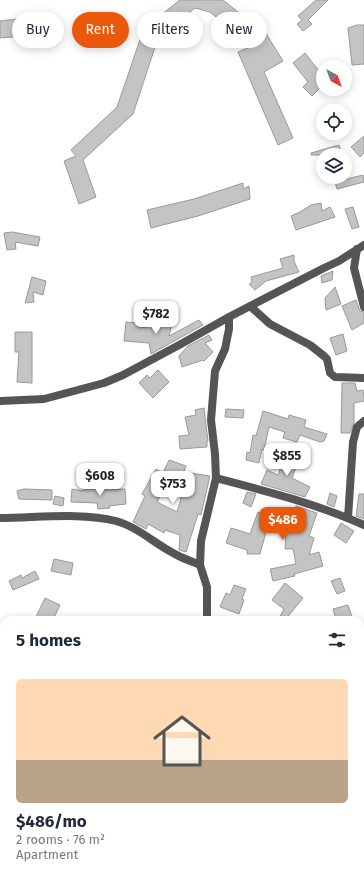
<!DOCTYPE html>
<meta charset="utf-8">
<style>
:root{--surface:#fff;--page:#f6f6f7;--text:#1f2937;--muted:#747a83;--line:#e0e1e3;--accent:#ea580c}
body{margin:0;font-family:"Fira Sans",sans-serif;background:var(--page);color:var(--text);height:100vh;display:flex;flex-direction:column;font-size:15px;white-space:nowrap}
*{box-sizing:border-box;margin:0}
p{font-size:13px;color:var(--muted)}
.icon{flex:none;width:22px;height:22px;fill:none;stroke:currentColor;stroke-width:2;stroke-linecap:round;stroke-linejoin:round}
.map{position:relative;flex:1;overflow:hidden}
.sheet{position:absolute;left:0px;top:616px;width:364px;height:268px;display:flex;flex-direction:column;background:var(--surface);border-radius:12px 12px 0 0;box-shadow:0 2px 10px #0003}
.sheet>*{flex:none}
.banner{position:absolute;left:12px;top:12px;width:340px;height:36px;display:flex;gap:8px}
.needle{width:26px;rotate:139deg}
.buttons{position:absolute;left:316px;top:60px;display:grid;gap:8px}
.buttons a{display:grid;place-items:center;width:36px;height:36px;border-radius:50%;background:var(--surface);box-shadow:0 2px 10px #0003;font-size:20px}
.price{position:absolute;translate:-50% -34px;padding:0 9px;border-radius:8px;background:#fff;color:#222;font-size:13px;line-height:26px;filter:drop-shadow(0 1px 2px #0008)}
.price::after{content:'';position:absolute;left:50%;top:24px;width:12px;height:9px;margin-left:-6px;background:inherit;clip-path:polygon(0 0,100% 0,50% 100%)}
.price.on{background:var(--accent);color:#fff}
ul{padding:0;list-style:none}
li{display:grid;align-content:center;gap:8px;height:212px;padding:0 16px}
li+li{border-top:1px solid var(--line)}
li span{display:grid;place-items:center;height:124px;border-radius:6px;color:#555}
li>.icon{margin-inline-start:auto}
span .icon{width:72px;height:72px;fill:#fffc;stroke-width:1}
li b{font-size:17px}
h2{display:flex;justify-content:space-between;align-items:center;height:48px;padding:0 16px;font-size:17px}
.tag{padding:0 14px;border-radius:18px;background:var(--surface);box-shadow:0 2px 10px #0003;font-size:14px;line-height:36px}
.tag.on{background:var(--accent);color:#fff}
.map>svg:first-child{display:block}
.building{fill:#c4c4c4;stroke:#999}
.lines{fill:none;stroke-linecap:round;stroke-linejoin:round}
.minor{stroke:#555;stroke-width:8}
</style>
<div class="map">
<svg width="364" height="884" viewBox="0 0 364 884">
<rect width="100%" height="100%" fill="#fff"/>
<!-- building -->
<path class="building" d="M180,0H223L259,29L262,27L283,61L264,72L293,138L278,145L238,52L252,46L210,12L195,8L158,38L133,114L83,160L96,197L79,204L64,161L76,156L71,150L117,107L144,28Z
M316,0H328L308,20L312,24L303,31L297,24L302,20L298,16Z
M17,19L18,30L13,31V37L0,38V21Z
M357,25H364V64L352,65L348,28Z
M305,53L319,71L323,67V85L312,96L303,87L308,82L293,63Z
M364,136V153L360,157L351,147Z
M339,145L342,155H311V153Z
M363,175L364,182L337,189L335,182Z
M243,183V189L249,186L250,199L198,216L151,228L147,210L194,199Z
M321,203L322,211L330,207L335,217L296,230L291,216L300,212L311,205Z
M353,207L359,227L352,229L345,209Z
M12,232L40,237L38,246L15,242L16,249L7,250L4,233Z
M294,255V261L299,272L266,281L255,290L249,284L252,282L251,277L283,268L280,259Z
M333,271L332,280L322,283L321,276Z
M32,277L46,281L43,295L33,292L34,302L25,303Z
M335,287L341,304L326,310L325,298Z
M356,300L360,311L364,312V323L352,330L342,306Z
M199,320L203,325L151,354L149,343L124,341L126,322L139,323L138,328L172,324L169,336Z
M15,332H32V383L17,382L19,352H15Z
M343,334L347,351L336,355L330,338Z
M209,335L212,340L205,343L213,352L204,361L203,360L182,367L179,356L188,346Z
M158,370L169,382L153,398L139,383L147,375L150,378Z
M342,383H355L357,391L363,390L364,397V401L354,403V423L350,433H341Z
M204,408L208,441L207,442V447L180,449L179,436L189,435L185,417L196,415L195,410Z
M226,409L244,410L243,418L225,417Z
M263,411L288,419L289,415L306,420L304,427L327,434L324,441L320,442L300,435L297,442L283,438L285,432L269,427L264,450L262,449L259,463L246,460L247,452L250,453L253,435L256,436Z
M294,449L302,452L292,478L310,487L305,497L261,484L267,470L278,475L283,461L288,463Z
M169,460L186,466L184,472L210,476L201,515L198,514L186,552L179,550L180,535L165,530L164,533L148,524L146,529L133,522L145,496L142,494L156,469L168,476L160,490L163,491L157,502L177,512L182,495L190,497L192,482L164,471Z
M24,489L52,490V500L19,499L17,491Z
M72,489L83,491L84,489L100,490L108,489V490L125,489L126,504L109,506L110,508L98,509L97,503L71,502Z
M247,492L256,494L251,507L243,503Z
M330,493L337,496L334,507L327,504Z
M359,494H364V519L356,516Z
M55,496L64,498L63,506L53,504Z
M296,506L317,513L309,536L314,538L309,555L319,552L323,566L294,574L295,576L273,581L270,569L296,564L293,549H285L286,532L268,525L260,554H247V550L226,543L231,528L250,534L258,512L287,523Z
M341,523L354,531L346,543L334,535Z
M54,559L73,563L71,575L51,571Z
M35,571L39,579L13,590L9,581L21,575L22,578Z
M340,578L345,591L337,594L331,581Z
M285,583L303,598L285,620H278L284,609L272,600Z
M234,585L246,589L242,599L244,600L239,614L220,607L226,593L230,595Z
M45,598L60,605L53,620H43L36,617Z
M348,605L353,620H336L333,609Z"/>
<g class="lines">
<!-- minor -->
<path class="minor" d="M357,249L354,268L364,307
M250,306L270,324L310,345L324,356L327,359L330,373L335,377L364,378
M0,401L44,399L104,383L123,375L181,344L229,317L324,268L339,261L364,245
M216,478C266,491 317,504 364,525
M0,518C36,518 81,512 116,521C138,527 155,544 175,554C183,559 192,561 200,565
M348,518L353,442L357,427L364,421
M207,620V587L200,565L201,541L216,478L215,454L211,420L215,371L225,349L229,329V317
M0,651L4,652
M360,740L364,739
M360,809L364,808
M229,884L230,880"/>
</g>
</svg>
<div class="buttons">
<a><svg class="needle" viewBox="-14 -14 28 28"><path d="M0-13l5 13h-10z" fill="#e53935"/><path d="M0 13l5-13h-10z" fill="#747a83"/></svg></a>
<a><svg class="icon" aria-label="locate" viewBox="0 0 24 24"><circle cx="12" cy="12" r="6"/><path d="M12 2v4M12 18v4M2 12h4M18 12h4"/></svg></a>
<a><svg class="icon" aria-label="layers" viewBox="0 0 24 24"><path d="M12 4l9 5-9 5-9-5zM3 14l9 5 9-5"/></svg></a>
</div>
<b class="price" style="left:156px;top:335px">$782</b>
<b class="price" style="left:287px;top:477px">$855</b>
<b class="price" style="left:100px;top:497px">$608</b>
<b class="price" style="left:173px;top:505px">$753</b>
<b class="price on" style="left:283px;top:541px">$486</b>
<div class="banner">
<a class="tag">Buy</a>
<a class="tag on">Rent</a>
<a class="tag">Filters</a>
<a class="tag">New</a>
</div>
<section class="sheet">
<h2>5 homes<svg class="icon" aria-label="filters" viewBox="0 0 24 24"><path d="M4 7h16M4 17h16"/><circle cx="9" cy="7" r="2"/><circle cx="15" cy="17" r="2"/></svg></h2>
<ul>
<li><span style="background:linear-gradient(#ffd9b3 65%,#b9a48a 0)"><svg class="icon" aria-label="home" viewBox="0 0 24 24"><path d="M3 11l9-7 9 7M6 9v11h12V9"/></svg></span><div><b>$486/mo</b><p>2 rooms · 76 m²</p><p>Apartment</p></div></li>
</ul>
</section>
</div>
